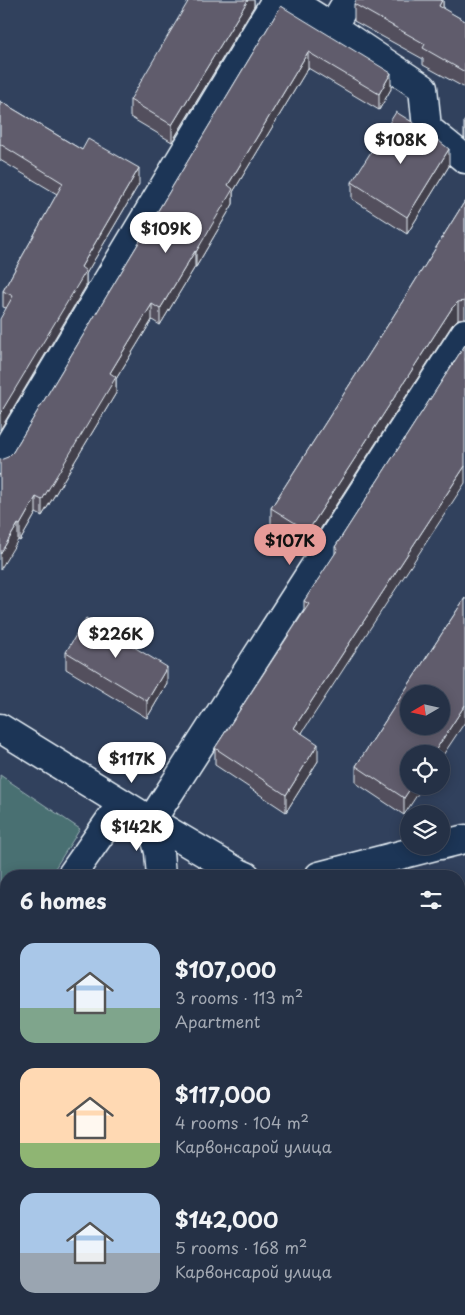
<!DOCTYPE html>
<meta charset="utf-8">
<style>
:root{--surface:#253146;--page:#313d51;--text:#f1f3f6;--muted:#a3a9b3;--line:#424c5f;--accent:#e69b98}
body{margin:0;font-family:"Playpen Sans",sans-serif;background:var(--page);color:var(--text);height:100vh;display:flex;flex-direction:column;font-size:19px;white-space:nowrap}
*{box-sizing:border-box;margin:0}
p{font-size:16px;color:var(--muted)}
.icon{flex:none;width:28px;height:28px;fill:none;stroke:currentColor;stroke-width:2;stroke-linecap:round;stroke-linejoin:round}
.map{position:relative;flex:1;overflow:hidden}
.sheet{position:absolute;left:0px;top:870px;width:465px;height:445px;display:flex;flex-direction:column;background:var(--surface);border-radius:20px 20px 0 0;box-shadow:0 2px 12px #0003,0 0 0 1px var(--line)}
.sheet>*{flex:none}
.needle{width:32px;rotate:261deg}
.tools{position:absolute;left:400px;top:685px;display:grid;gap:10px}
.tools a{display:grid;place-items:center;width:50px;height:50px;border-radius:50%;background:var(--surface);box-shadow:0 2px 12px #0003,0 0 0 1px var(--line);font-size:25px}
.price{position:absolute;translate:-50% -42px;padding:0 11px;border-radius:18px;background:#fff;color:#222;font-size:16px;line-height:32px;filter:drop-shadow(0 1px 2px #0008)}
.price::after{content:'';position:absolute;left:50%;top:30px;width:15px;height:11px;margin-left:-8px;background:inherit;clip-path:polygon(0 0,100% 0,50% 100%)}
.price.current{background:var(--accent);color:#111}
ul{padding:0;list-style:none}
li{display:flex;align-items:center;gap:15px;height:125px;padding:0 20px}
li span{display:grid;place-items:center;flex:none;width:140px;height:100px;border-radius:15px;color:#555}
li>.icon{margin-inline-start:auto}
span .icon{width:60px;height:60px;fill:#fffc;stroke-width:1}
li b{font-size:21px}
h2{display:flex;justify-content:space-between;align-items:center;height:60px;padding:0 20px;font-size:21px}
.map>svg:first-child{display:block}
.built{fill:#424c65}
.green{fill:#4a7072;stroke:#99b0b5}
.lines{fill:none;stroke-linecap:round;stroke-linejoin:round}
.minor-casing{stroke:#e8f1f8;stroke-width:31}
.minor{stroke:#1d3557;stroke-width:28}
.wall{fill:#534f5d;stroke:#e8f1f8}
.shaded-wall{fill:#43404c;stroke:#e8f1f8}
.building{fill:#605c6c;stroke:#e8f1f8;fill-rule:evenodd}
</style>
<div class="map">
<svg width="465" height="1315" viewBox="0 0 465 1315">
<rect width="100%" height="100%" fill="#31415d"/>
<filter id="ink" filterUnits="userSpaceOnUse"><feTurbulence type="fractalNoise" baseFrequency=".02" numOctaves="2"/><feDisplacementMap in="SourceGraphic" scale="10" xChannelSelector="R" yChannelSelector="G"/><feConvolveMatrix kernelMatrix="1 2 1 2 8 2 1 2 1" color-interpolation-filters="sRGB"/></filter>
<g filter="url(#ink)">
<!-- built -->
<path class="built" d="M465,1226V1315H422L421,1309H459V1237Z"/>
<!-- green -->
<path class="green" d="M0,775L80,829L50,876H6V920L0,917Z"/>
<g class="lines">
<defs>
<path id="minor" d="M289,0L332,27L423,88L427,128L465,159
M332,27L348,0
M0,460L276,0
M0,728L151,821L239,873L246,876
M441,845L465,839
M71,876L122,803
M161,876L159,852L151,821L465,333
M319,876L435,846
M459,1203L465,1192
M64,1315L68,1309
M391,1315L396,1309"/>
</defs>
<!-- minor casing -->
<use href="#minor" class="minor-casing"/>
<!-- minor -->
<use href="#minor" class="minor"/>
</g>
<!-- wall -->
<path class="wall" d="M254,0V6L172,142L130,117V100Z
M443,0V9L465,21V88L423,65V59L354,21V4Z
M281,6L391,89L379,110L308,68L233,192V204L196,267H195L160,325L152,320L116,379V393L42,516L36,513L20,541L18,540L8,457L13,452Z
M0,101L139,184L86,274V286L6,308L3,307V291L57,194L0,160Z
M465,120V139L464,138V121Z
M449,166L407,234L352,199V182Z
M465,201V318L458,319L452,325L308,548L271,525V508L391,320Z
M465,345L302,733L318,761L286,812L215,765V748L304,611V601L335,554V547Z
M465,598L404,815L356,783V766Z
M66,652L167,684L147,718L66,669Z
M465,974V1008L459,1004V985Z
M0,1015L6,1016V1074L0,1073Z
M465,1066V1111L459,1107V1076Z
M0,1210L6,1214V1253L0,1249Z"/>
<!-- shaded-wall -->
<path class="shaded-wall" d="M248,0H254V6L172,142V125Z
M442,0H443V15L439,6Z
M308,52V68L233,192V204L196,267V252L228,185Z
M391,73V89L379,110V94Z
M449,149V166L407,234V217Z
M139,168V184L86,274V286L0,430V414L81,267Z
M195,251V267L160,325V309Z
M458,302V319L452,325L308,548V531L452,308Z
M152,304V320L116,379V393L42,516V500L110,373Z
M465,466V483L294,745V728Z
M36,497V513L20,541V525Z
M18,524V540L0,570V554Z
M167,667V684L147,718V701Z
M465,705V722L441,758V754H433Z
M318,744V761L286,812V795Z
M412,786H423L404,815V798Z
M144,1309H154L151,1315H141Z"/>
<!-- building -->
<path class="building" d="M189,0H248L172,125L130,100Z
M356,0H442L439,6L465,21V72L423,48L425,44L354,4Z
M281,6L391,73L379,94L308,52L228,185L233,189L196,252L195,251L160,309L152,304L110,373L116,377L101,402L42,500L36,497L20,525L18,524L0,554V460L8,457L13,452Z
M0,101L82,150L88,139L139,168L81,267L86,271L0,414V319L13,296L3,291L63,183L0,144Z
M396,112L425,130L449,149L407,217L352,182Z
M465,201V301L458,302L452,308L308,531L271,508L391,320Z
M465,345V466L294,728L318,744L286,795L215,748L309,604L304,601L338,549L335,547Z
M465,598V705L433,754H409V786H412L404,798L356,766ZM409,694H441V726H409Z
M86,618L167,667L147,701L66,652Z
M465,974V996L459,992V985Z
M0,1015L6,1016V1058H0Z
M465,1066V1098L459,1095V1076Z
M0,1210L6,1214V1237L0,1233Z
M0,1285L6,1290V1309H33L38,1312L35,1315H0Z
M75,1309H144L141,1315H71L69,1313Z
M285,1309L296,1315H281Z"/>
</g>
</svg>
<div class="tools">
<a><svg class="needle" viewBox="-14 -14 28 28"><path d="M0-13l5 13h-10z" fill="#e53935"/><path d="M0 13l5-13h-10z" fill="#a3a9b3"/></svg></a>
<a><svg class="icon" aria-label="locate" viewBox="0 0 24 24"><circle cx="12" cy="12" r="6"/><path d="M12 2v4M12 18v4M2 12h4M18 12h4"/></svg></a>
<a><svg class="icon" aria-label="layers" viewBox="0 0 24 24"><path d="M12 4l9 5-9 5-9-5zM3 14l9 5 9-5"/></svg></a>
</div>
<b class="price" style="left:401px;top:165px">$108K</b>
<b class="price" style="left:166px;top:254px">$109K</b>
<b class="price current" style="left:290px;top:566px">$107K</b>
<b class="price" style="left:116px;top:659px">$226K</b>
<b class="price" style="left:132px;top:784px">$117K</b>
<b class="price" style="left:137px;top:852px">$142K</b>
<section class="sheet">
<h2>6 homes<svg class="icon" aria-label="filters" viewBox="0 0 24 24"><path d="M4 7h16M4 17h16"/><circle cx="9" cy="7" r="2"/><circle cx="15" cy="17" r="2"/></svg></h2>
<ul>
<li><span style="background:linear-gradient(#a9c7e8 65%,#7fa58c 0)"><svg class="icon" aria-label="home" viewBox="0 0 24 24"><path d="M3 11l9-7 9 7M6 9v11h12V9"/></svg></span><div><b>$107,000</b><p>3 rooms · 113 m²</p><p>Apartment</p></div></li>
<li><span style="background:linear-gradient(#ffd9b3 75%,#8fb573 0)"><svg class="icon" aria-label="home" viewBox="0 0 24 24"><path d="M3 11l9-7 9 7M6 9v11h12V9"/></svg></span><div><b>$117,000</b><p>4 rooms · 104 m²</p><p>Карвонсарой улица</p></div></li>
<li><span style="background:linear-gradient(#a9c7e8 60%,#9aa5b1 0)"><svg class="icon" aria-label="home" viewBox="0 0 24 24"><path d="M3 11l9-7 9 7M6 9v11h12V9"/></svg></span><div><b>$142,000</b><p>5 rooms · 168 m²</p><p>Карвонсарой улица</p></div></li>
</ul>
</section>
</div>
